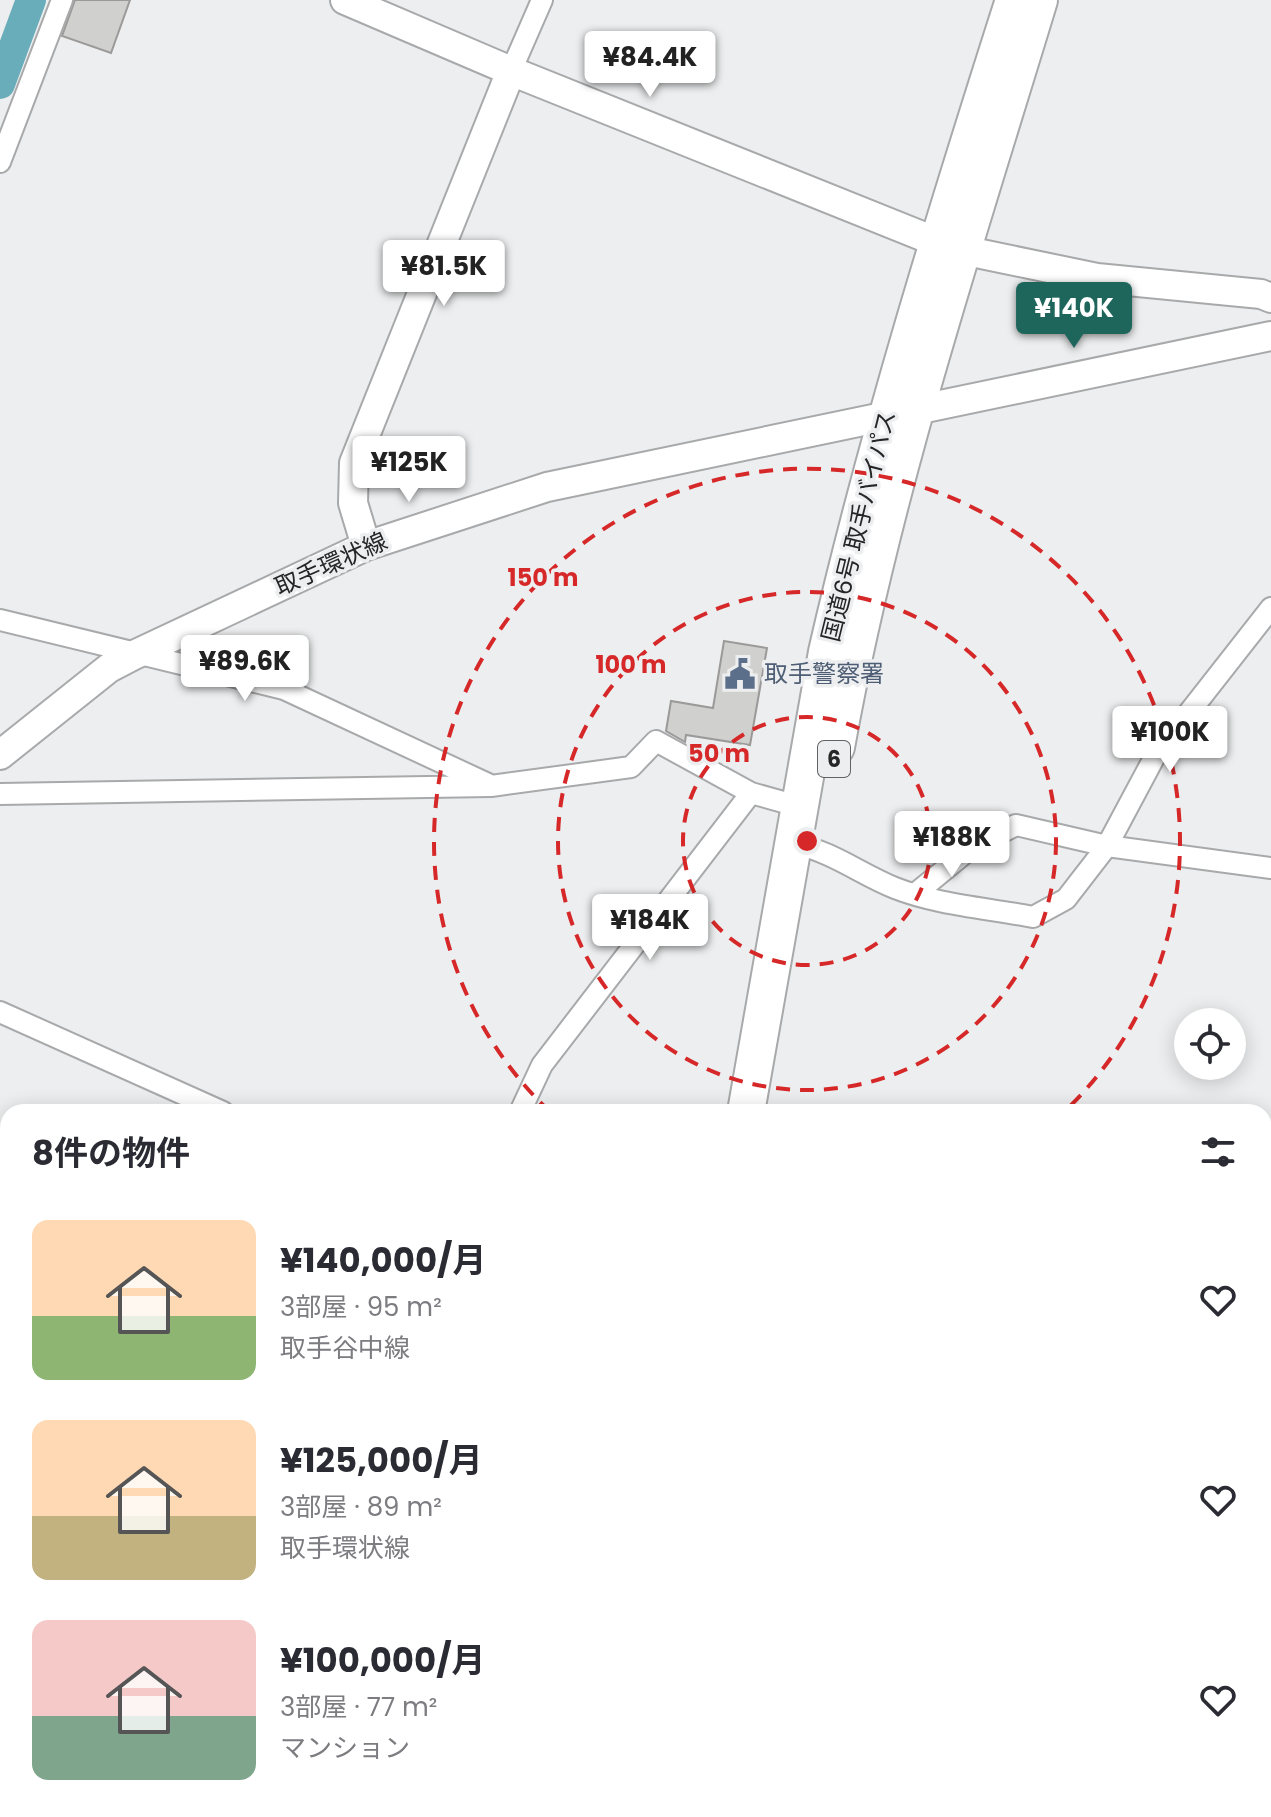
<!DOCTYPE html>
<html lang="ja">
<meta charset="utf-8">
<style>
:root{--surface:#fff;--page:#f2f2f3;--text:#2b2b33;--muted:#7c7c81;--accent:#1e665c}
body{margin:0;font-family:Poppins,"Noto Sans JP",sans-serif;background:var(--page);color:var(--text);height:100vh;display:flex;flex-direction:column;font-size:30px;white-space:nowrap}
*{box-sizing:border-box;margin:0}
p{font-size:26px;color:var(--muted)}
.icon{flex:none;width:44px;height:44px;fill:none;stroke:currentColor;stroke-width:2;stroke-linecap:round;stroke-linejoin:round}
.map{position:relative;flex:1;overflow:hidden}
.sheet{position:absolute;left:0px;top:1104px;width:1272px;height:714px;display:flex;flex-direction:column;background:var(--surface);border-radius:24px 24px 0 0;box-shadow:0 4px 20px #0003}
.sheet>*{flex:none}
.controls{position:absolute;left:1174px;top:1008px;display:grid;gap:16px}
.controls a{display:grid;place-items:center;width:72px;height:72px;border-radius:50%;background:var(--surface);box-shadow:0 4px 20px #0003;font-size:40px}
.price{position:absolute;translate:-50% -68px;padding:0 18px;border-radius:8px;background:#fff;color:#222;font-size:26px;line-height:52px;filter:drop-shadow(0 2px 4px #0008)}
.price::after{content:'';position:absolute;left:50%;top:48px;width:24px;height:18px;margin-left:-12px;background:inherit;clip-path:polygon(0 0,100% 0,50% 100%)}
.price.active{background:var(--accent);color:#fff}
ul{padding:0;list-style:none}
li{display:flex;align-items:center;gap:24px;height:200px;padding:0 32px}
li span{display:grid;place-items:center;flex:none;width:224px;height:160px;border-radius:16px;color:#555}
li>.icon{margin-inline-start:auto}
span .icon{width:96px;height:96px;fill:#fffc;stroke-width:1}
li b{font-size:34px}
h2{display:flex;justify-content:space-between;align-items:center;height:96px;padding:0 32px;font-size:34px}
.map>svg:first-child{display:block}
.lines{fill:none;stroke-linecap:round;stroke-linejoin:round}
.river{stroke:#69acba;stroke-width:30}
.building{fill:#d0d0ce;stroke:#9b9a99;stroke-width:2}
.street-casing{stroke:#a8a9aa;stroke-width:24}
.secondary-casing{stroke:#a8a9aa;stroke-width:32}
.highway-casing{stroke:#a8a9aa;stroke-width:40}
.street{stroke:#fff;stroke-width:20}
.secondary{stroke:#fff;stroke-width:28}
.highway{stroke:#fff;stroke-width:36}
.ring{fill:none;stroke:#d62828;stroke-width:4;stroke-dasharray:14 10}
.labels{text-anchor:middle;stroke-width:7;stroke-linejoin:round;paint-order:stroke}
.shield{fill:#edeeef;stroke:#626263;stroke-width:2}
.shield-label{font-size:22px;font-weight:bold;fill:#262627}
.street-label{font-size:24px;fill:#262627;stroke:#edeeef}
.service-label{font-size:24px;fill:#4e5e75;stroke:#edeeef;text-anchor:start}
.centre{fill:#d62828;stroke:#edeeef;stroke-width:4}
.ring-label{font-size:24px;text-anchor:middle;font-weight:bold;fill:#d62828;stroke:#edeeef;stroke-width:7;stroke-linejoin:round;paint-order:stroke}
</style>
<div class="map">
<svg width="1271" height="1817" viewBox="0 0 1271 1817">
<rect width="100%" height="100%" fill="#edeeef"/>
<g class="lines">
<!-- river -->
<path class="river" d="M0,84L31,0"/>
</g>
<!-- building -->
<path class="building" d="M75,0H130L111,53L62,36Z
M724,641L767,648L750,745L686,735L685,742L666,731L671,701L713,708Z"/>
<g class="lines">
<defs>
<path id="street" d="M511,71L542,0
M0,162L62,0
M1271,608L1155,756L1107,846L1271,868
M0,620L284,689L488,784
M0,794L491,786L631,767L656,741L751,793L801,807
M794,844C832,851 860,874 895,888C938,905 988,908 1033,917L1066,899L1107,846L1016,825L971,848L915,894
M0,1012L223,1112
M520,1112L542,1065L751,793
M0,1486L8,1495
M0,1624L8,1618
M295,1810L302,1817
M4,1817L5,1769L8,1765
M177,1817L182,1810"/>
<path id="secondary" d="M345,0L511,71L937,242
M962,250L1097,278L1261,294L1271,298
M366,546L353,503L354,463L511,71
M0,755L109,668L134,655L366,546L547,487L1271,336
M0,1327L8,1333
M0,1365L8,1359
M455,1810L463,1817
M1055,1810L1071,1817
M536,1817L548,1810"/>
<path id="highway" d="M836,747C882,492 964,247 1039,0
M746,1112L827,652C878,431 945,216 1014,0
M626,1817L627,1810
M652,1817L653,1810"/>
</defs>
<!-- street casing -->
<use href="#street" class="street-casing"/>
<!-- secondary casing -->
<use href="#secondary" class="secondary-casing"/>
<!-- highway casing -->
<use href="#highway" class="highway-casing"/>
<!-- street -->
<use href="#street" class="street"/>
<!-- secondary -->
<use href="#secondary" class="secondary"/>
<!-- highway -->
<use href="#highway" class="highway"/>
</g>
<!-- distance rings -->
<g class="ring">
<circle cx="807" cy="841" r="124"/>
<circle cx="807" cy="841" r="249"/>
<path d="M550 1112A373 373 0 1 1 1064 1112"/>
</g>
<!-- icons -->
<defs>
<symbol id="civic-bare" viewBox="-9 -9 18 18"><path d="M-.6-6.5H3V-4.5H.6V-3L4-1V1h2V6H-6V1h2V-1L-.6-3ZM-1.2 2.5V6h2.4V2.5Z" fill="#5c6f8a" stroke="#edeeef" stroke-width="2.5" paint-order="stroke"/></symbol>
</defs>
<g fill-rule="evenodd">
<use href="#civic-bare" x="718" y="652" width="44" height="44"/>
</g>
<g class="labels">
<!-- shield labels -->
<rect class="shield" x="818" y="741" width="32" height="36" rx="6"/>
<g class="shield-label">
<text x="834" y="767">6</text>
</g>
<!-- street labels -->
<g class="street-label">
<text transform="translate(859 526) rotate(-76)" y="8">国道6号 取手バイパス</text>
<text transform="translate(331 564) rotate(-24)" y="8">取手環状線</text>
</g>
<!-- service labels -->
<g class="service-label">
<text x="764" y="682">取手警察署</text>
</g>
</g>
<circle cx="807" cy="841" r="12" class="centre"/>
<g class="ring-label">
<text x="543" y="586">150 m</text>
<text x="631" y="673">100 m</text>
<text x="719" y="762">50 m</text>
</g>
</svg>
<div class="controls">
<a><svg class="icon" aria-label="locate" viewBox="0 0 24 24"><circle cx="12" cy="12" r="6"/><path d="M12 2v4M12 18v4M2 12h4M18 12h4"/></svg></a>
</div>
<b class="price" style="left:650px;top:99px">¥84.4K</b>
<b class="price" style="left:444px;top:308px">¥81.5K</b>
<b class="price active" style="left:1074px;top:350px">¥140K</b>
<b class="price" style="left:409px;top:504px">¥125K</b>
<b class="price" style="left:245px;top:703px">¥89.6K</b>
<b class="price" style="left:1170px;top:774px">¥100K</b>
<b class="price" style="left:952px;top:879px">¥188K</b>
<b class="price" style="left:650px;top:962px">¥184K</b>
<section class="sheet">
<h2>8件の物件<svg class="icon" aria-label="filters" viewBox="0 0 24 24"><path d="M4 7h16M4 17h16"/><circle cx="9" cy="7" r="2"/><circle cx="15" cy="17" r="2"/></svg></h2>
<ul>
<li><span style="background:linear-gradient(#ffd9b3 60%,#8fb573 0)"><svg class="icon" aria-label="home" viewBox="0 0 24 24"><path d="M3 11l9-7 9 7M6 9v11h12V9"/></svg></span><div><b>¥140,000/月</b><p>3部屋 · 95 m²</p><p>取手谷中線</p></div><svg class="icon" aria-label="heart" viewBox="0 0 24 24"><path d="M12 20l-8-8c-3-5 5-10 8-4 3-6 11-1 8 4z"/></svg></li>
<li><span style="background:linear-gradient(#ffd9b3 60%,#c2b280 0)"><svg class="icon" aria-label="home" viewBox="0 0 24 24"><path d="M3 11l9-7 9 7M6 9v11h12V9"/></svg></span><div><b>¥125,000/月</b><p>3部屋 · 89 m²</p><p>取手環状線</p></div><svg class="icon" aria-label="heart" viewBox="0 0 24 24"><path d="M12 20l-8-8c-3-5 5-10 8-4 3-6 11-1 8 4z"/></svg></li>
<li><span style="background:linear-gradient(#f6c9c9 60%,#7fa58c 0)"><svg class="icon" aria-label="home" viewBox="0 0 24 24"><path d="M3 11l9-7 9 7M6 9v11h12V9"/></svg></span><div><b>¥100,000/月</b><p>3部屋 · 77 m²</p><p>マンション</p></div><svg class="icon" aria-label="heart" viewBox="0 0 24 24"><path d="M12 20l-8-8c-3-5 5-10 8-4 3-6 11-1 8 4z"/></svg></li>
</ul>
</section>
</div>
